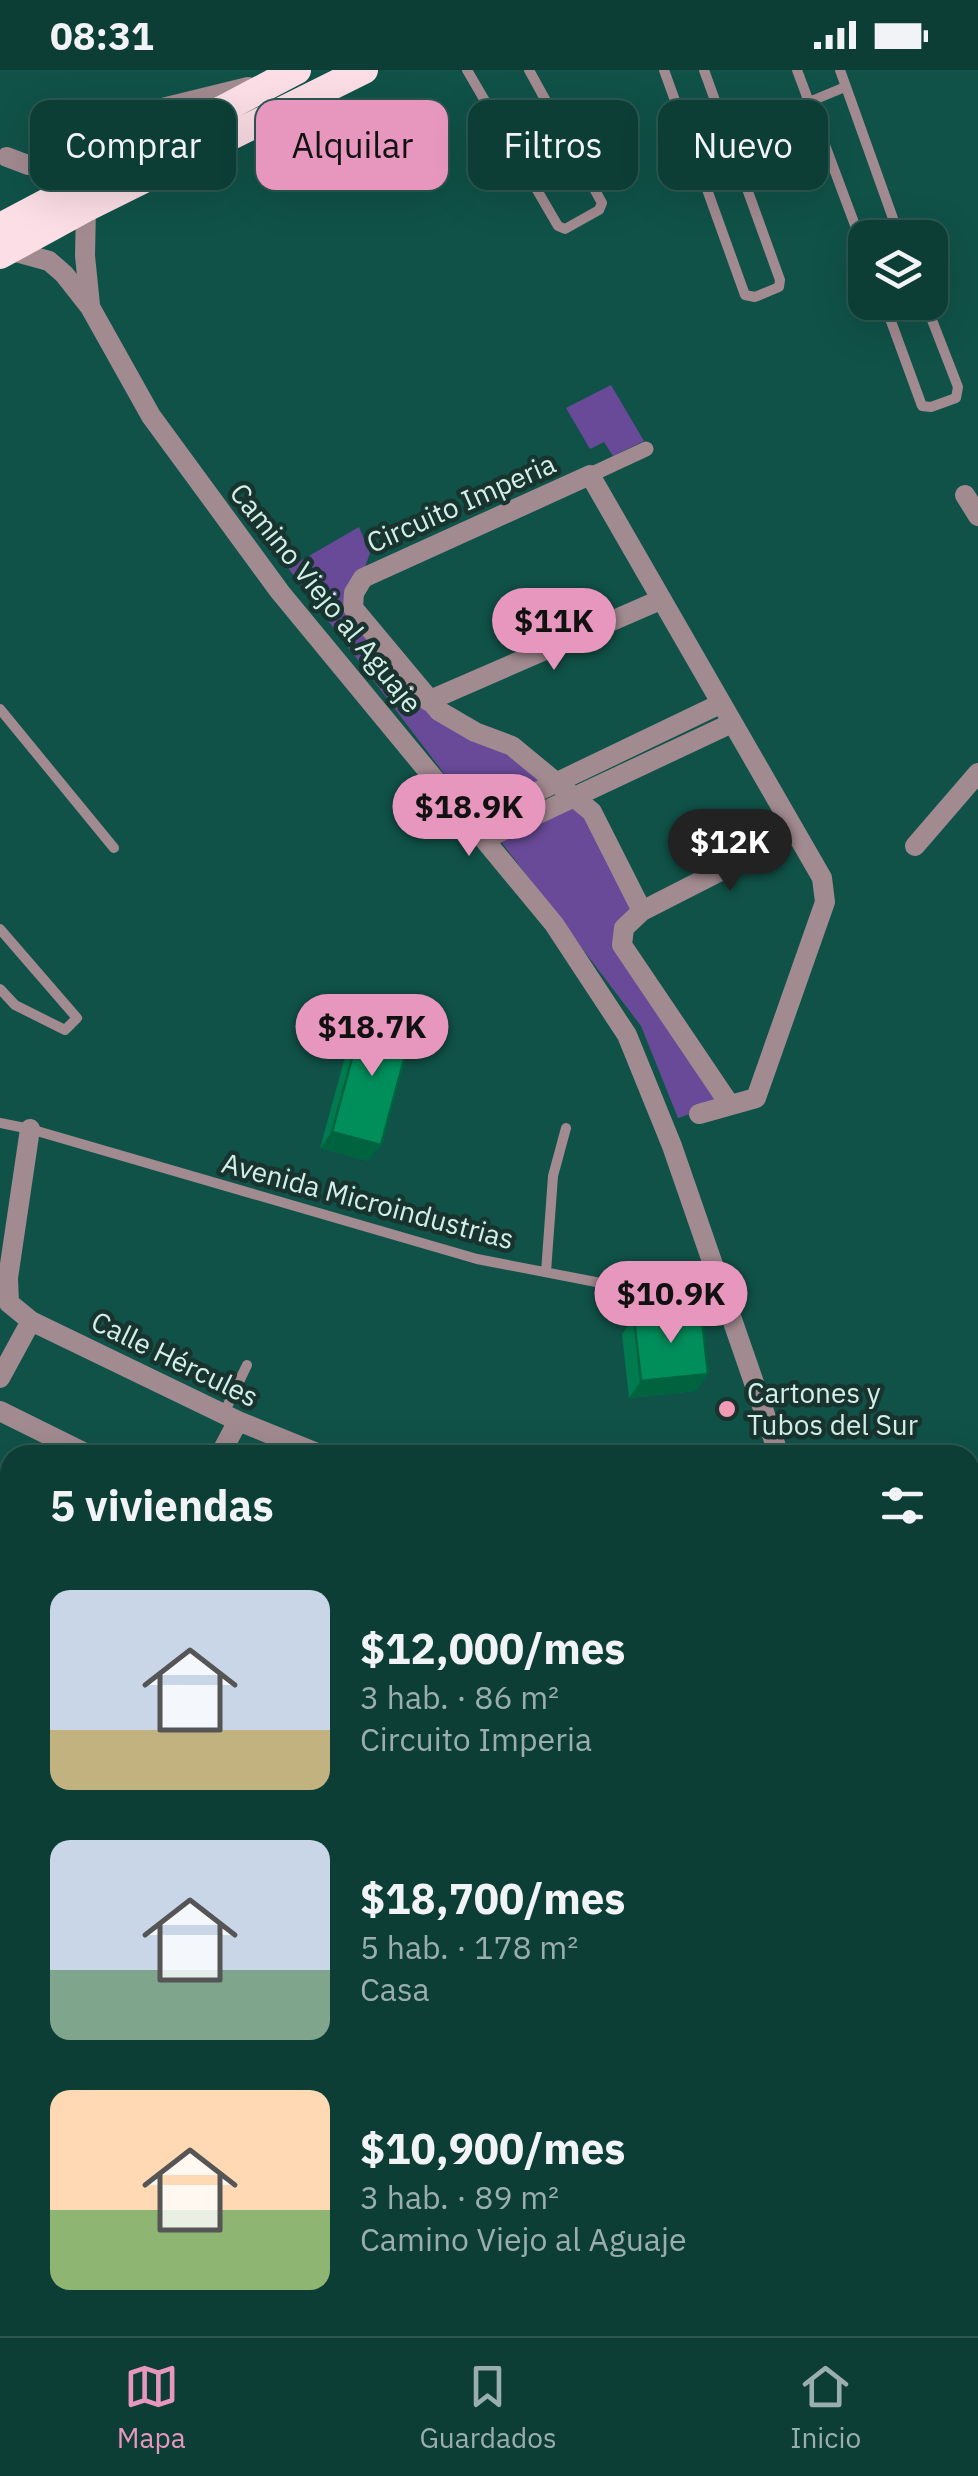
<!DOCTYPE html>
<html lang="es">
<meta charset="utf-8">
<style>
:root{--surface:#0c3e36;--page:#1a4942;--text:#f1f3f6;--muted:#9aaead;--line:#2c5751;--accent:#e797bd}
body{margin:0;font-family:"IBM Plex Sans",sans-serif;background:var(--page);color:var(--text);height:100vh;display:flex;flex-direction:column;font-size:38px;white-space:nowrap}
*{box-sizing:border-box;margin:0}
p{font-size:32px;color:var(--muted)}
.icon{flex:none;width:55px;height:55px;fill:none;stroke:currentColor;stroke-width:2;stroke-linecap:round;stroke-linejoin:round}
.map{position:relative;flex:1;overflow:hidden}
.drawer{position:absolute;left:0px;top:1375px;width:980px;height:892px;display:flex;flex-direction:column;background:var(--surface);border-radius:30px 30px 0 0;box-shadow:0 10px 40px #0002,0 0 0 2px var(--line)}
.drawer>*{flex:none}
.banner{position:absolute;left:30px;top:30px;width:920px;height:90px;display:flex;gap:20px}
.buttons{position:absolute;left:848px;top:150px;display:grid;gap:20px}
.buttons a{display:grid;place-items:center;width:100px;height:100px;border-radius:20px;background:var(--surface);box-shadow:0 10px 40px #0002,0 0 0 2px var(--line);font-size:50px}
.price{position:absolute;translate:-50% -85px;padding:0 22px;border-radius:35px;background:var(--accent);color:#111;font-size:32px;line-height:65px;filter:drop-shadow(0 2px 5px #0008)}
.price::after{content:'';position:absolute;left:50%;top:60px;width:30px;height:22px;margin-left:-15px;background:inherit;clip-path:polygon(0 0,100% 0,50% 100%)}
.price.on{background:#222;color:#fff}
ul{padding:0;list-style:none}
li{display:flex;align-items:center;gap:30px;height:250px;padding:0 50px}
li span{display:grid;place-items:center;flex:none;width:280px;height:200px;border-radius:20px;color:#555}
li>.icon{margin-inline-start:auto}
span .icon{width:120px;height:120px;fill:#fffc;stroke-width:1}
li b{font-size:42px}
h2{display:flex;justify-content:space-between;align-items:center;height:120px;padding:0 50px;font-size:42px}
.tag{padding:0 35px;border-radius:20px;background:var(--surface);box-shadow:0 10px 40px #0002,0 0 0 2px var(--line);font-size:35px;line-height:90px}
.tag.on{background:var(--accent);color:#111}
.status{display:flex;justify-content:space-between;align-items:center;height:70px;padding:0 50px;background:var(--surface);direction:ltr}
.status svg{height:28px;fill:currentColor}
.tab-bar{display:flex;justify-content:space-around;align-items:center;height:140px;border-top:2px solid var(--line);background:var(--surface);font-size:28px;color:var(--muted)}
.tab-bar a{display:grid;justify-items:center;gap:5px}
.tab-bar .on{color:var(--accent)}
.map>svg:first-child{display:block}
.green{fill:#684a98}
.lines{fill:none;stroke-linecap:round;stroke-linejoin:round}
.service{stroke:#a18a90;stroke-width:10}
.pedestrian{stroke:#a18a90;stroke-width:15}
.minor{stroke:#a18a90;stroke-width:20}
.tertiary{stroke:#a18a90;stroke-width:20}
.trunk{stroke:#fcdee6;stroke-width:28}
.wall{fill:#007a4e}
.shaded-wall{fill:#006340}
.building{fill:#008e5b;stroke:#006340;stroke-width:2.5}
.poi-dot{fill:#f09ab5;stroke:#19332e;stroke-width:4}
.labels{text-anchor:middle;stroke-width:9;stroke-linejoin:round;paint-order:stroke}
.street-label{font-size:28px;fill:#d2f0e9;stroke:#19332e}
.poi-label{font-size:28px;fill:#d2f0e9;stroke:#19332e;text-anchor:start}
</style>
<div class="status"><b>08:31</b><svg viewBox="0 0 49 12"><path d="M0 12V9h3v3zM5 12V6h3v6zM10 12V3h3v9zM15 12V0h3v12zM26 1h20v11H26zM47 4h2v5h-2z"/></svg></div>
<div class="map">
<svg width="978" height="2266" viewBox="0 0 978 2266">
<rect width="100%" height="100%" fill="#105248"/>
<!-- green -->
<path class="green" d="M611,315L644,371L613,386L604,372L590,379L566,338Z
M359,457L370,483L350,539L473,664L548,710L474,743L288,498Z
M575,735L587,745L634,839L621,854L723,1033L678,1048L641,956L499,769Z"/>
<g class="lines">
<!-- service -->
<path class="service" d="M467,0L558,156L565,159L599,140L602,133L529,0
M664,0L745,225L755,227L779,217L780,210L704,0
M797,0L865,182
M840,0L900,168
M809,32L845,17
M695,88L732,75
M884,232L922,336L931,337L956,328L958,317L925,232
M0,639L114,778
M0,859L77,948L65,960L15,935L0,919
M0,1053L30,1059L477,1189L725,1237
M546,1202L553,1106L566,1058
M224,1343L247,1295"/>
<!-- pedestrian -->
<path class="pedestrian" d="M590,405L646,379"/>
<!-- minor -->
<path class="minor" d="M7,87L28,95L54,90L150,41L248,17
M965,425L978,446
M428,631L660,530
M472,753L720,634
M485,769L732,653
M915,776L978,703
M642,841L795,763
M699,1044L756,1028L825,832L822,808L590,405L363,508L354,523L353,538L439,641L475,662L512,676L592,742L642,841L624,858L622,875L730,1035
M30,1059L8,1208L9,1233L31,1251L238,1351L322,1385
M0,1308L31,1251
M0,1341L89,1385
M220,1385L238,1351
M0,1455L10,1460
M0,1569L10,1574
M0,1685L10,1690
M0,1762L10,1741
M0,1790L10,1796
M0,1918L10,1891
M970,2113L978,2117
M384,2258L417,2266
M720,2258V2266
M52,2266L56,2258
M167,2266L185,2258"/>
<!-- tertiary -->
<path class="tertiary" d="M86,138L85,186L90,235
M9,180L49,191L64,204L90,237L151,346L280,522L554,854L627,965L672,1076L779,1385
M970,1889L978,1907"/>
<!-- trunk -->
<path class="trunk" d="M0,157L297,0
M0,185L86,138L364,0"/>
</g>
<!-- wall -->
<path class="wall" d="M366,937L383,964L393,967L404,950L369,1091L320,1078L354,954Z
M634,1248L696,1321L629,1328L622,1264Z
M978,2143V2199L970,2195V2159Z"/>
<!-- shaded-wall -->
<path class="shaded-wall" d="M332,1062L381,1075L369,1091L320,1078Z
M708,1304L696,1321L629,1328L641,1311Z"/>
<!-- building -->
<path class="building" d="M366,937L389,943L383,964L399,969L404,950L414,952L381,1075L332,1062Z
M701,1241L708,1304L641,1311L634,1248Z
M978,2150V2177L970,2173V2166Z"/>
<!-- markers -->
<circle class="poi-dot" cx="727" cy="1339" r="10"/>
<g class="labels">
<!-- street labels -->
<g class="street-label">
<text transform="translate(461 433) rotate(-24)" y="10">Circuito Imperia</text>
<text transform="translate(326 528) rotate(51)" y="10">Camino Viejo al Aguaje</text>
<text transform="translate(368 1131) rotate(15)" y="10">Avenida Microindustrias</text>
<text transform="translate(175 1289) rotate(26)" y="10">Calle Hércules</text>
</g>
<!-- poi labels -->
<g class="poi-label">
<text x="747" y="1333">Cartones y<tspan x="747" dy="32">Tubos del Sur</tspan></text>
</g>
</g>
</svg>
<div class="buttons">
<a><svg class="icon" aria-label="layers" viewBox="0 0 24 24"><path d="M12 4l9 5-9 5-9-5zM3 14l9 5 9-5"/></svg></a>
</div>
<b class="price" style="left:554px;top:603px">$11K</b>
<b class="price" style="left:469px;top:789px">$18.9K</b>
<b class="price on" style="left:730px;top:824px">$12K</b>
<b class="price" style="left:372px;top:1009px">$18.7K</b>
<b class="price" style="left:671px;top:1276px">$10.9K</b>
<div class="banner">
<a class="tag">Comprar</a>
<a class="tag on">Alquilar</a>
<a class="tag">Filtros</a>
<a class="tag">Nuevo</a>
</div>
<section class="drawer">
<h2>5 viviendas<svg class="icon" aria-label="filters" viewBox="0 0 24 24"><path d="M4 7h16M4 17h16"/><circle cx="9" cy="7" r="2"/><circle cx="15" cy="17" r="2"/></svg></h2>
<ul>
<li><span style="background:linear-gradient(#c9d6e8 70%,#c2b280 0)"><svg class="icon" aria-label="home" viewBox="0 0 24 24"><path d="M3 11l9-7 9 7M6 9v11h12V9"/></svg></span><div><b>$12,000/mes</b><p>3 hab. · 86 m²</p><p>Circuito Imperia</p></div></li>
<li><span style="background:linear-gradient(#c9d6e8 65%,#7fa58c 0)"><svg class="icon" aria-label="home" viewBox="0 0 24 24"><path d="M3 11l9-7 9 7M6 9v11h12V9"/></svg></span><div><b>$18,700/mes</b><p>5 hab. · 178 m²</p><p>Casa</p></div></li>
<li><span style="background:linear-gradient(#ffd9b3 60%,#8fb573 0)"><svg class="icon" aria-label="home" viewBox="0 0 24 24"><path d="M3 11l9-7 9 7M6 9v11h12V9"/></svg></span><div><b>$10,900/mes</b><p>3 hab. · 89 m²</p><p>Camino Viejo al Aguaje</p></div></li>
</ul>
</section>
</div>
<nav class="tab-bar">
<a class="on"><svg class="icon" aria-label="map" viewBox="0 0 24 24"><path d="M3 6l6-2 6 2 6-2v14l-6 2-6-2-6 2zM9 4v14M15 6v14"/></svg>Mapa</a>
<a><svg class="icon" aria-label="saved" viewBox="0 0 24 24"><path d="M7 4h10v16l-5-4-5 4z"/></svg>Guardados</a>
<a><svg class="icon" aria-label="home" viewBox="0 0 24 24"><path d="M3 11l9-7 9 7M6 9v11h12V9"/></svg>Inicio</a>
</nav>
